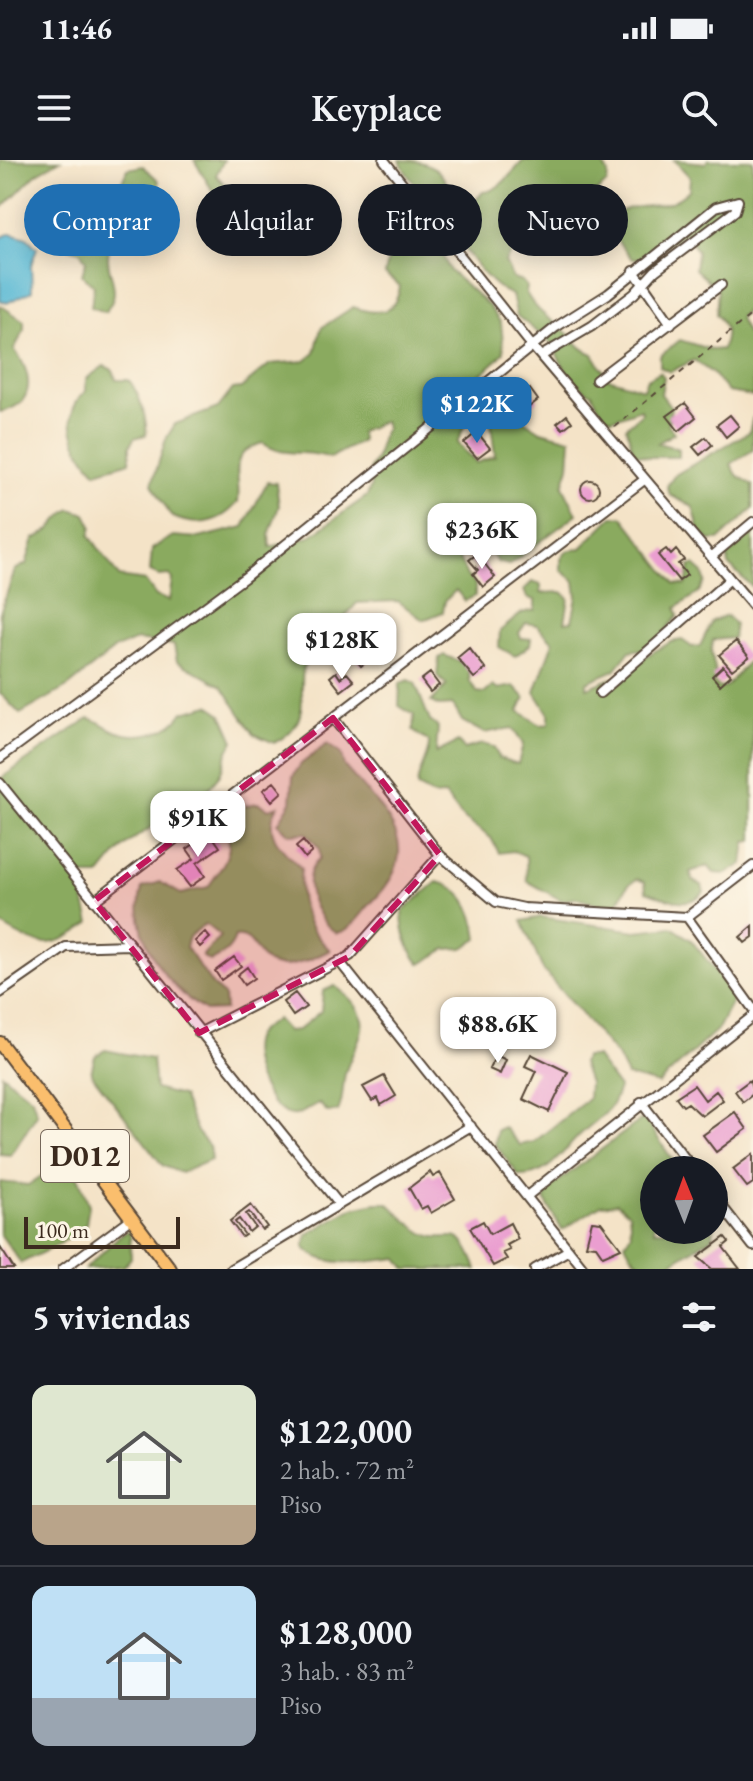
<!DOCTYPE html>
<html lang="es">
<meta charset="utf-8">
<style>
:root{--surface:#171b24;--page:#20242c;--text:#f1f3f6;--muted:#9ea1a6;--line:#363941;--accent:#1f6fb2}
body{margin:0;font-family:"EB Garamond",serif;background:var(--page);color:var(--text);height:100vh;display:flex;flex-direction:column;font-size:30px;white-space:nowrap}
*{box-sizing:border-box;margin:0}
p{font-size:26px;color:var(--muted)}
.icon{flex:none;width:44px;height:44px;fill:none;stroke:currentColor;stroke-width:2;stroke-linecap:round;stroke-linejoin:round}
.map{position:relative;height:1109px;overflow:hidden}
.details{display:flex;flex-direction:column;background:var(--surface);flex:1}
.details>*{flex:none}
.hud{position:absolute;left:24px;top:24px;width:706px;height:72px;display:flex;gap:16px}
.needle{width:52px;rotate:359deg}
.fabs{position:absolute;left:640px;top:996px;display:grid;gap:16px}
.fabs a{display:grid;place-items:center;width:88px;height:88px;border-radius:50%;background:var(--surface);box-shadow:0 4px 20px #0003;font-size:40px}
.scale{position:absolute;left:24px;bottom:20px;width:156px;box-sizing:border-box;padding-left:8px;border:4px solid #3b2a1e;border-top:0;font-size:22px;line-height:28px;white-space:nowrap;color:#3b2a1e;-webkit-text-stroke:6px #fcf5e5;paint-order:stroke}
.price{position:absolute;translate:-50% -68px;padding:0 18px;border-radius:16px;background:#fff;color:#222;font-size:26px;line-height:52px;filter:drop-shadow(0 2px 4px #0008)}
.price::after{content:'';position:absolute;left:50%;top:48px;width:24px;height:18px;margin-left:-12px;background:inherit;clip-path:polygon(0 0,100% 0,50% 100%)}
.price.on{background:var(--accent);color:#fff}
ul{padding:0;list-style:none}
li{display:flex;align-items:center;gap:24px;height:200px;padding:0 32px}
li+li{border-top:2px solid var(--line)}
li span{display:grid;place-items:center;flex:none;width:224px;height:160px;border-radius:16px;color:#555}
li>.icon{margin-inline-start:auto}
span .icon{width:96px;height:96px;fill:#fffc;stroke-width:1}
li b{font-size:34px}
h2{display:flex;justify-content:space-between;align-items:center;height:96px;padding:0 32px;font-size:34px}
.chip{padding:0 28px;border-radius:36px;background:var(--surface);box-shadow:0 4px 20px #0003;font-size:28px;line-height:72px}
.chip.on{background:var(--accent);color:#fff}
.status{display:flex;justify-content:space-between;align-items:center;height:56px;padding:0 40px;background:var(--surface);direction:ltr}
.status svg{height:22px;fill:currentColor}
header{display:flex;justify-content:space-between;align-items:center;height:104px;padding:0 32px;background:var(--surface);font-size:36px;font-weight:600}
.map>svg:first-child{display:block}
.forest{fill:#8aaa5e;stroke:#626a3e;stroke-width:2}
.water{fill:#55b7d4;stroke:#487079;stroke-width:2}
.building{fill:#ea9ed0}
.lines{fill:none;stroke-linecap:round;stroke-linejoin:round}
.minor-casing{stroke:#574637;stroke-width:12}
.primary-casing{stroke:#574637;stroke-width:16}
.path{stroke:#574637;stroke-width:2;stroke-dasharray:6 6;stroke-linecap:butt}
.minor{stroke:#fff;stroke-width:8}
.primary{stroke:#fabe6d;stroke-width:12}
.marked{fill:#c2185b;fill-opacity:0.2;stroke:#c2185b;stroke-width:6;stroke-dasharray:16 10;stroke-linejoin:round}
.labels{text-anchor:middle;stroke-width:8;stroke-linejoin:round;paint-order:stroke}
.shield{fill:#fcf5e5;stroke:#75675a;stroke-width:2}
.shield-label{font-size:30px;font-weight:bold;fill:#3b2a1e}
</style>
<div class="status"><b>11:46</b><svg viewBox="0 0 49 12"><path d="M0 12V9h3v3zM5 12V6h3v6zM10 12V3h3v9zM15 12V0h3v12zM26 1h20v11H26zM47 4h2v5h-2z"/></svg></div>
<header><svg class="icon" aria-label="menu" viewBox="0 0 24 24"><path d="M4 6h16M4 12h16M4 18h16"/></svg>Keyplace<svg class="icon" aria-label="search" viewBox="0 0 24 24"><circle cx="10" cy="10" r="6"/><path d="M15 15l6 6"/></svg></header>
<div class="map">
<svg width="753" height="1109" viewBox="0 0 753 1109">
<rect width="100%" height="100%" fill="#fcf5e5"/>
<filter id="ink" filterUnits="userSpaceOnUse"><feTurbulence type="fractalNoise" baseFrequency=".0125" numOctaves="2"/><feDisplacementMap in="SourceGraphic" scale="16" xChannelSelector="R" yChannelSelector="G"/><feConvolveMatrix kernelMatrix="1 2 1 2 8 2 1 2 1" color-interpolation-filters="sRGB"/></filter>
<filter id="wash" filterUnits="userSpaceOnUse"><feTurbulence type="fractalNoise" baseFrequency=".006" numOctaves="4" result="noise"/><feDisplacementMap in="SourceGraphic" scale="32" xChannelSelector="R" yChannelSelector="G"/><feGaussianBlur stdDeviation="1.8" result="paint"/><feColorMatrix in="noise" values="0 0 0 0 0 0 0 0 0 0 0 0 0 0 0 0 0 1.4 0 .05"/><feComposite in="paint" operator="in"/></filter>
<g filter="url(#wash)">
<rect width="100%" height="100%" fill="#f4e3c7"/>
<!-- forest -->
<path class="forest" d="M0,0H60L36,14L0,50Z
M194,0H224L216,15L230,30L214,33Z
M400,0C458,0 437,35 470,46L483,32C500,31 512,12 524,0H600L608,13L607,23L587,40L577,66L543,70L535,85L516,86L505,102L513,119L522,121L527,127L526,133C537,153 552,159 568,174C578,183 579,189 593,194L608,218L643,229L647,219L660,212L664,217L661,234L671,247L668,264L674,273L658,283L679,289V297H648L634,293L626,267L642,253L641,249L612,259L602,254L592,233C578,228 556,201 555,186L517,156L512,135C483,125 455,73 437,48C423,30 408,22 400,0Z
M674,0L706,3L708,0H753V156L744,152L739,158L752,185L753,236L728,232L713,214L694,200L670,212L660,207V196L680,180L712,190L722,189C728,173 726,166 716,154L718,130L695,109L697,92L687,73L647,98L632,99L612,74L609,59C635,36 662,57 689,30L690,17Z
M143,6L159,21L158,55L140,75L109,89C103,114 126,128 105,152L91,147L94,126L82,115L86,101L80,91L59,85L50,75L71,57L81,41L107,34L122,21L128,9Z
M400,34L425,74L437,84L450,111L489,146L501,163L504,192C487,213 462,225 448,248L475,244L478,252L464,267L457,283L476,303L495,296L491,263L497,254L508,250L541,271L571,279L569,307L563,326L577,354L509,405L498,402L480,379L467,384L456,393L467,416L475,424V436L465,441L456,430L445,441L443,452L423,460L398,441L357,443L333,470V490L316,496L303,507C299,543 311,563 274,583L254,574L222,526L177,501L174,485L137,480L116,488L69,526L20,554L0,533V453L15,410L26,404L34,379C58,369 53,359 71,349L86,354L92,366L90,376L119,417L145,421L156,436L169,441L172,419L169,415L159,416L150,412L152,389L173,376L199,378L244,367L267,322L276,323L279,346L269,375L270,387L309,377L367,336L371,326L370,308C381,295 377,282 386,268L384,261L360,272L362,281L330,298C306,288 285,299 263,283C224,294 242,316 238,342C221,364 195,368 171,356L152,324L166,279L175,264L218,248L233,229L241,228L270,204L305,201L315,193L321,168L353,147C378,156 396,154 400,126L385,114C391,88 393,66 384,40Z
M0,145L24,161V171L14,189C32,213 38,244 0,252Z
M104,206L113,210L116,220H129C139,233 148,260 146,275L134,278L130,286V302L96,312C76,291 58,255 86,231V219Z
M753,257V290L731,304L737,315L753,325V349L719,380H709L700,372L693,347L670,335L667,326L675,315L749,272Z
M613,356L623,357L675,424L686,425L690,406L694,405L703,413L705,422L698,433L676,448L678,456L651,488L630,491L615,510L587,522V528L612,518L624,521L634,503L671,482L682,480L692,487L700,486L712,461L726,456L735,464L733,478L713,480L711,491L716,516L713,522L720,528L726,527L753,496V681L746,682L743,704L726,714L714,713L708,706L690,712L693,721L702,725L704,732C688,750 666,738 646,731L645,722L637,719L628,725L617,744L607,747L577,738L561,740L527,721L526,696L513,691L499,693L491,678L462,657L445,635L434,636L417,627C418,609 430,595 429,582L413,571L414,555L399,546L400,523L409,520L415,523L430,561L438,567L436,593L458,582L464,589L482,584L494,587L499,598L518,604L523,584L512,568L484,573L462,561L453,545L439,546L431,542L447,525L437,516L439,498L444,495L468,505L470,522L477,532L485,533L493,526L497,529L514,526L525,538L519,551L540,565L549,564V554L535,532L553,482L537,465L526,463L519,473L521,478L531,479L530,485L515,496L499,487L500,471L522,453L535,450V440L527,438L524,430L532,422L541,425V433L562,432L569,438L565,462L572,461L577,437L575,421L561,410V399L567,391L581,388Z
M753,373V428L729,405L727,396Z
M209,545L222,554L234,581C223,594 226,608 216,620C192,651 152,661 124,687C115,695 107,706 99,716H82L80,722L90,763C52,791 38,788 0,764V619L89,558C99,561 104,566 113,570C137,581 170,573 183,552Z
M327,584L341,594L344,606C384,653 429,685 373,741C361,753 353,770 337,773C315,761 296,716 320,698L319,688L306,673L289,674L278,663L291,642L293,616L301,604Z
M258,643L269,649L278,646C261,673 282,690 301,708C298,743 304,766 330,790C315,798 285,812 268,803C254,795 254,774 235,777C232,788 221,798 209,801L202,796L220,776L205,764L189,777L186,787L213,826L224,835L225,850L205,851C166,826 129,776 142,728L160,722L181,734L208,727C216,715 228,701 229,686C230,656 211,651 258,643Z
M437,722C466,727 475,754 478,779L463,788L446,789L421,804C409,794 400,766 403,751Z
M541,757L636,771L672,767L691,780L735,836L718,869L658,924L627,916L617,896L543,810L522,761Z
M335,826C382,861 357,874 345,914C342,926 344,940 338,951L327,952L319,943C312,946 303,953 296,955C270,959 242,896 256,875C260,869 270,864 276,859L287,871L298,870L321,851L323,831Z
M105,890L152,899L155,929L182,936L197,972L209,986L211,1000L181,1013L163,1006L91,913L95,896Z
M585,897H596L619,928C610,955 603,954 584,971C563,989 551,1017 519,1016L495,984L497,970L504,967L520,985L534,982L588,939L589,923L582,903Z
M2,914L32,938L37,954L11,995L0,994Z
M641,960H646L679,1010H654V1070H714V1052L718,1057L711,1078L661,1109C643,1109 631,1098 625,1083L631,1073L629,1053L617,1043L601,1045L562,1070L545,1040L548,1029Z
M52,1009H63L78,1017L89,1045L86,1064L60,1084L21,1103L0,1074V1022L28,1025Z
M376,1043H388C399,1053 409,1064 420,1071C451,1090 456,1055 477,1109H406L398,1098C366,1102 322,1109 304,1087L308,1074L353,1048Z
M130,1070L131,1098L124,1106L85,1109L119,1076Z"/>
<!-- water -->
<path class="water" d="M11,73L27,78L37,88L31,105L32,131L7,143L0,140V78Z"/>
<g id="blocks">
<!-- building -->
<path class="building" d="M530,229L538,240L529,247L520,236Z
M685,243L696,257L679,271L667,256Z
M567,255L572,262L563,269L557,263Z
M730,255L739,266L726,277L717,265Z
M477,272L490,288L477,298L464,283Z
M706,277L712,285L700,295L693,287Z
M581 329a9 9 0 1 1 18 0a9 9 0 1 1-18 0Z
M666,389L671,395L676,390L684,400L678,404L687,415L679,421L658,395Z
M477,394L495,417L483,427L473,414L478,410L469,400Z
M370,461L376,468L359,481L354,474Z
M365,479L376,494L361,506L349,491Z
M736,481L749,497L732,510L719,495Z
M469,488L486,509L474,518L457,498Z
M723,506L731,515L720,525L712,516Z
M336,512L340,518L347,513L354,521L341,531L330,517Z
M430,513L439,525L430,532L421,520Z
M274,622L282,632L272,641L263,630Z
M210,673L220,687L197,703L205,716L190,727L177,710L194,699L187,689Z
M303,681L312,692L305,698L296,687Z
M753,766V777L745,783L740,777Z
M205,772L210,778L200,787L195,781Z
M234,797L241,806L221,820L215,811Z
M247,807L254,818L244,825L237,815Z
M295,833L306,847L293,856L283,842Z
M531,894L568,912L549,952L523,939L536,911L525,906Z
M496,895L506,900L500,914L489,909Z
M384,916L396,936L381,945L378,938L372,941L363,927Z
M750,920L753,934L743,942L735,931Z
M694,925L705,940L716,931L723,940L702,956L688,943L683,946L676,937Z
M735,952L747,969L716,992L703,975Z
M753,994V1023L747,1027L733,1009Z
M430,1012L433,1017L440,1013L455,1039L431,1053L427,1046L421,1049L409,1028Z
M251,1045L267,1067L262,1070L249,1052L246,1054L255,1067L249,1072L239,1059L235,1062L245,1075L242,1077L230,1061Z
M483,1061L490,1074L510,1063L518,1079L507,1085L510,1090L503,1093L507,1099L493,1106L470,1068Z
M592,1061L601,1062L621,1088L603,1096L596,1086L586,1085Z
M725,1077L729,1082L723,1087L740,1109H712L698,1097Z
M0,1087L14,1109H0Z"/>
</g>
</g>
<g filter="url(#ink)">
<use href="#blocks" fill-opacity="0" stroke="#574637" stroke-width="2"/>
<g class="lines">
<defs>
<path id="minor" d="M384,0L533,187L753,446
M634,111L671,164
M596,220L721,125
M711,397L753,362
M600,533L730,419
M333,558L440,695L496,742L524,748L687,757L753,706
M0,598L244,418L556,167L608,134L716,47L738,41L735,51L655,111L634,134L592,166L541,196
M0,623L339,1044
M94,741L644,320
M687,757L753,849
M339,801L584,1109
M0,833L66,787L129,785
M199,873L350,796L440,695
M641,942L694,1010
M527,1036L753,856
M714,1036L753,1086
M63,1109L132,1058
M231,1109L471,966
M535,1109L569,1090"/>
<path id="primary" d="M0,883L170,1109"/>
</defs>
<!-- minor casing -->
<use href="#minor" class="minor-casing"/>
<!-- primary casing -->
<use href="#primary" class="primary-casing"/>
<!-- path -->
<path class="path" d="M615,267L753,153"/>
<!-- minor -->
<use href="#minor" class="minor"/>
<!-- primary -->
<use href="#primary" class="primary"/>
</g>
</g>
<!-- marked area -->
<path class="marked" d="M333,558L440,695L350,796L199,873L94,741Z"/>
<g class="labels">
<!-- shield labels -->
<rect class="shield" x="41" y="970" width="88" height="52" rx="6"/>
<g class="shield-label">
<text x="85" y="1006">D012</text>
</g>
</g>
</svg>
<div class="fabs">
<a><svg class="needle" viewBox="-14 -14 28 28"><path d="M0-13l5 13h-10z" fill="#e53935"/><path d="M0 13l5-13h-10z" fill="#9ea1a6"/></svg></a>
</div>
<div class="scale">100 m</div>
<b class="price on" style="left:477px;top:285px">$122K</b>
<b class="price" style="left:482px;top:411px">$236K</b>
<b class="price" style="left:342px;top:521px">$128K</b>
<b class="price" style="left:198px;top:699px">$91K</b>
<b class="price" style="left:498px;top:905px">$88.6K</b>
<div class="hud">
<a class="chip on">Comprar</a>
<a class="chip">Alquilar</a>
<a class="chip">Filtros</a>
<a class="chip">Nuevo</a>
</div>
</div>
<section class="details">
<h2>5 viviendas<svg class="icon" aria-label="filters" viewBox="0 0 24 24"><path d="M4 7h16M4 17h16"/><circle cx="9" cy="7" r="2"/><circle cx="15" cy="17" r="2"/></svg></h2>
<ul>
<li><span style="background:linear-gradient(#dfe7d0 75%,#b9a48a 0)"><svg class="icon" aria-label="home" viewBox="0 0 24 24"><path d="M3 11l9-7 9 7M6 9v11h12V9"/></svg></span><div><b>$122,000</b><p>2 hab. · 72 m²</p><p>Piso</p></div></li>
<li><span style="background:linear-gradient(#bfe0f5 70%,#9aa5b1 0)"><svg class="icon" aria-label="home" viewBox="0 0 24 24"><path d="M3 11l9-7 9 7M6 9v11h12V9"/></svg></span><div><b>$128,000</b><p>3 hab. · 83 m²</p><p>Piso</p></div></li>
</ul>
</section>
